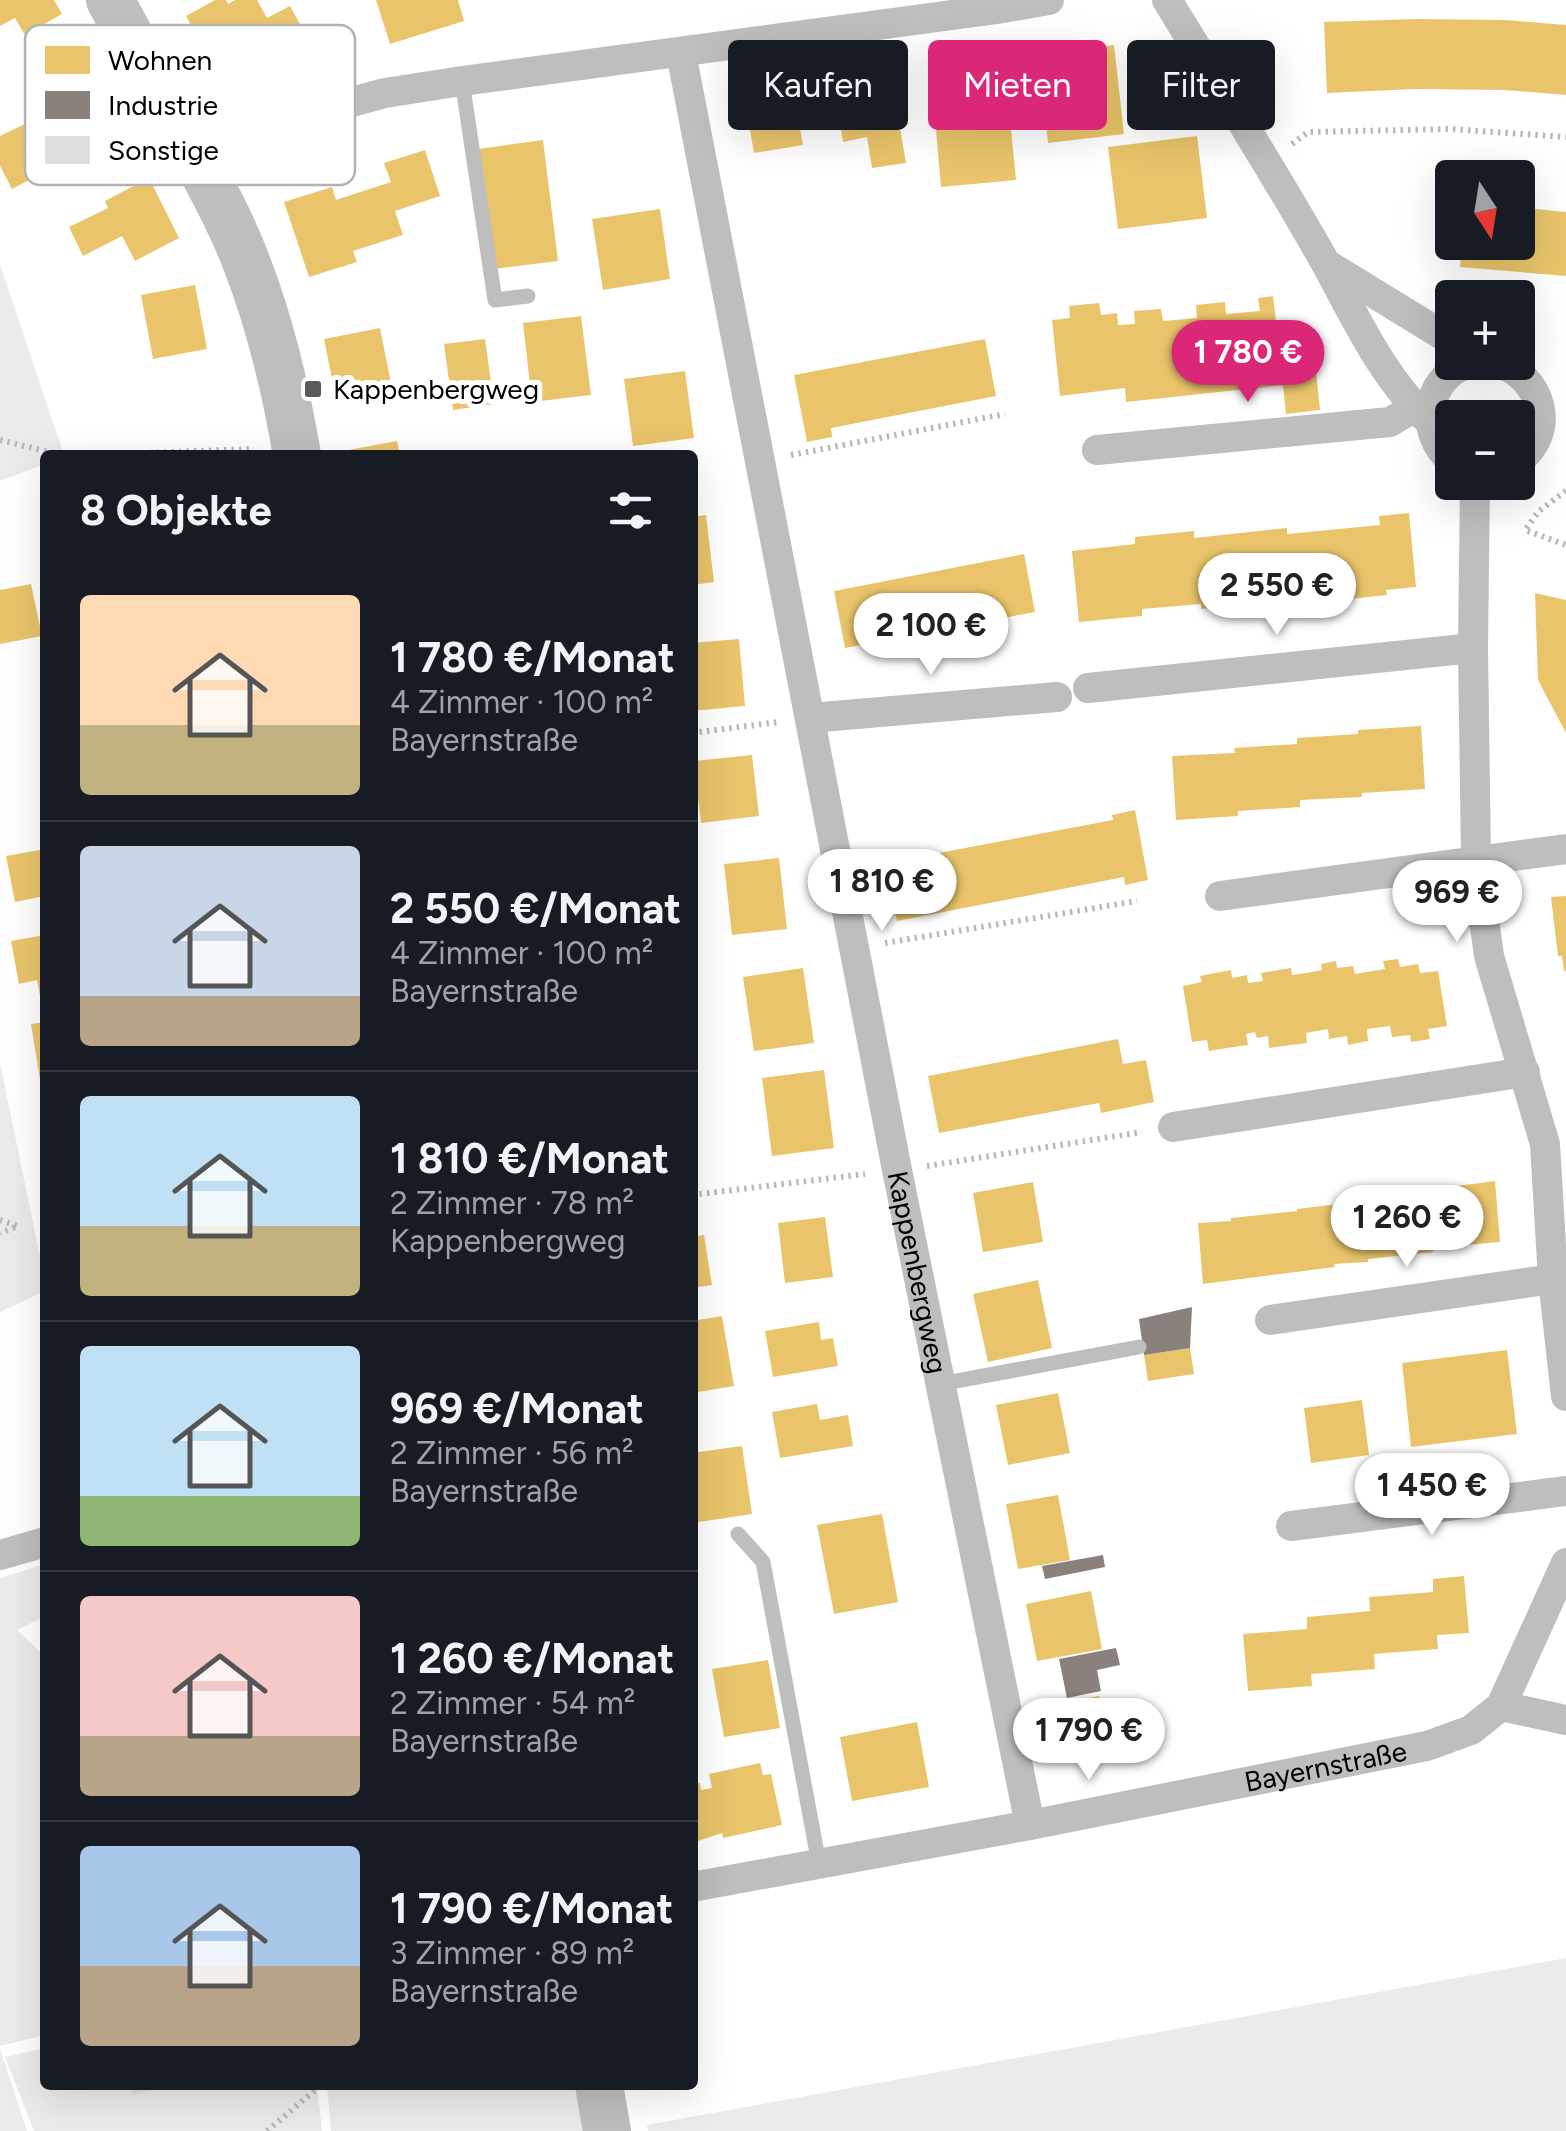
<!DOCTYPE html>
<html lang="de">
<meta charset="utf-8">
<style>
:root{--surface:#171b24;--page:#20242c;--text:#f1f3f6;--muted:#9ea1a6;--line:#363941;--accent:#db2777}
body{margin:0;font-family:Figtree,sans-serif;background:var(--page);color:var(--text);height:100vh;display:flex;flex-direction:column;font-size:38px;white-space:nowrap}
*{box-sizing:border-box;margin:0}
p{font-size:32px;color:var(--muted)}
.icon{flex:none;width:55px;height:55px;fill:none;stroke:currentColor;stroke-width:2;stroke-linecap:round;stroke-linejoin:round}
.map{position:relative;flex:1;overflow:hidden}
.panel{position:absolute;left:40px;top:450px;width:658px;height:1640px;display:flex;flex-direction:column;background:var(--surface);border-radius:10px;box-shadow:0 10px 40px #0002}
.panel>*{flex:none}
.guide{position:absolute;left:728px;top:40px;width:688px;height:90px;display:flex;gap:20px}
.needle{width:65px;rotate:168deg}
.buttons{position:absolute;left:1435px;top:160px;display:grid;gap:20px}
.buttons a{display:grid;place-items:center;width:100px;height:100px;border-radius:10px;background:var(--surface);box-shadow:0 10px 40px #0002;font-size:50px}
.price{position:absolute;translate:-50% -85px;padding:0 22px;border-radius:35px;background:#fff;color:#222;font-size:32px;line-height:65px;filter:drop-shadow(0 2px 5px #0008)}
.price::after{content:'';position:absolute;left:50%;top:60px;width:30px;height:22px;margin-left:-15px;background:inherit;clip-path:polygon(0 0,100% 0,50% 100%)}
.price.current{background:var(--accent);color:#fff}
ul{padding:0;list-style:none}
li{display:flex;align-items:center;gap:30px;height:250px;padding:0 40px}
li+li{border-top:2px solid var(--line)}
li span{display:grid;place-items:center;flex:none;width:280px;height:200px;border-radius:10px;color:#555}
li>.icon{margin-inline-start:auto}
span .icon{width:120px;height:120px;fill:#fffc;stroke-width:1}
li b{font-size:42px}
h2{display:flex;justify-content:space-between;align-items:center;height:120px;padding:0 40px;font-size:42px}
.tag{padding:0 35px;border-radius:10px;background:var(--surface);box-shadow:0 10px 40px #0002;font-size:35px;line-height:90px}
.tag.current{background:var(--accent);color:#fff}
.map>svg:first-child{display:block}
.green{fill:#ebebeb}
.homes{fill:#e9c46a}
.industry{fill:#8a817c}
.building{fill:#dedede}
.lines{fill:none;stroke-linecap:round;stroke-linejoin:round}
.path{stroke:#b9b9b9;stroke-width:6;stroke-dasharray:2.5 5;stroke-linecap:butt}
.lane{stroke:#bebebe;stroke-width:15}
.street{stroke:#bebebe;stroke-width:30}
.primary{stroke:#bebebe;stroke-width:48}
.poi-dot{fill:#595959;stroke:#fff;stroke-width:4}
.labels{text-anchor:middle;stroke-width:10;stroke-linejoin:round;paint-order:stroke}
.poi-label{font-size:28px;fill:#000;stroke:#fff;text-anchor:start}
.street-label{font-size:28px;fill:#000;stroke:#fff}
.key{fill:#fff;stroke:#b2b2b2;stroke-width:2.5}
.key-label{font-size:28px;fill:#000}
</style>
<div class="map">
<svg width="1566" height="2131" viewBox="0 0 1566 2131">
<rect width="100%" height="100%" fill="#fff"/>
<!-- green -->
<path class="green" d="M0,265L64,455H45V464L0,481Z
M0,1063L45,1281V1291L0,1312Z
M45,1564V1616L17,1630L45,1657V2035L0,2046V1578Z
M1566,1958V2131H648L647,2125Z
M45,2048V2085H317L322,2131H34L5,2057Z
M0,2049L27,2131H0Z
M327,2085H575L583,2131H331Z"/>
<!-- homes -->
<path class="homes" d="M0,0H54L62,14L25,35L15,18L0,26Z
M215,0H226L228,4L235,0H257L267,18L290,6L316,53L281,72L266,43L254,50L264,68L226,88L186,16Z
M376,0H458L464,21L390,44Z
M1415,19L1506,20L1566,25V95L1504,90L1414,89L1327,93L1324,22Z
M1114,45L1124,134L1048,143L1038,54Z
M789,63L803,145L754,153L740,72Z
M90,67L129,143L82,168L76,156L12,189L0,166V136L53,110L42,91Z
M890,70L906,163L872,168L867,137L843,142L833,80Z
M1008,99L1016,180L941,187L934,106Z
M1197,136L1207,218L1118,229L1108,147Z
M543,140L558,261L494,269L478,149Z
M425,150L440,196L395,211L403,235L353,251L357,262L309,277L284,202L332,187L336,200L391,182L384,163Z
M149,178L179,238L135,261L122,236L83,256L69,227L108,208L105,201Z
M1518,207L1566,212V276L1460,267L1462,242H1518Z
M660,209L670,279L603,290L592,219Z
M195,285L207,349L153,359L141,295Z
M1273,296L1279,346L1313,342L1320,410L1286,414L1283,385L1126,402L1125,388L1060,396L1052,320L1070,318L1069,306L1099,303L1101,315L1117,313L1118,325L1135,324L1134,311L1161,309L1163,321L1197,318L1196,305L1225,302L1226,314L1260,311L1258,298Z
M581,316L591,395L532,402L523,323Z
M380,328L391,383L335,394L324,339Z
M485,339L494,404L453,410L444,344Z
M985,339L996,396L831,428L832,437L807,442L794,375Z
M685,371L694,438L633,446L624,379Z
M397,441L400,455H344L343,451Z
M1409,513L1416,587L1386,590L1387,595L1294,605V600L1201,609V604L1142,609V616L1079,622L1072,551L1135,544V537L1194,531V538L1287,528V534L1380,525L1379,516Z
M706,515L714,582L692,585V517Z
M1024,554L1035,612L845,648L834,591Z
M31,584L42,636L0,644V590Z
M1535,593L1566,600V733L1538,680Z
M739,639L745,706L692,711V643Z
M1421,726L1425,789L1362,793V797L1300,800V807L1238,811V816L1176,820L1172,756L1235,753L1234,748L1297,744V738L1358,734V730Z
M752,755L759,816L701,823L694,761Z
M1135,810L1148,880L1125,885L1124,877L897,921L886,863L1113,820L1112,815Z
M45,849V896L15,902L6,856Z
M779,858L787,929L732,935L724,864Z
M1566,896V971H1564L1562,956H1558L1551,897Z
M45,935V1006H42L37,980L19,984L11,941Z
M1398,959L1400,967L1418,964L1420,973L1438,971L1447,1026L1428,1029L1430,1039L1411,1042L1410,1035L1392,1037L1390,1026L1367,1029L1368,1041L1348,1045L1347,1036L1329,1039L1328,1029L1306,1033L1307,1043L1269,1048L1268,1036L1257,1038L1255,1032L1246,1034L1248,1045L1227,1048L1209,1051L1207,1040L1192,1042L1183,986L1202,982L1200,976L1231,970L1232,978L1247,975L1248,983L1263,981L1261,973L1291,968L1292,975L1306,973L1322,970L1321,964L1336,961L1337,968L1353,966L1355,974L1385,969L1383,961Z
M803,968L814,1043L754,1051L743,977Z
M45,1022V1085L41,1086L31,1024Z
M1118,1039L1123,1064L1146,1060L1154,1102L1101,1113L1099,1103L939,1133L928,1076Z
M824,1070L834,1148L772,1156L762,1078Z
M1495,1181L1500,1242L1467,1245V1247L1433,1250V1252L1368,1259V1262L1334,1264L1335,1267L1203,1284L1198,1223L1231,1221V1218L1297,1211V1209L1363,1201L1362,1199L1396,1196V1194Z
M1033,1182L1043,1242L983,1252L973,1193Z
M825,1217L833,1277L785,1283L778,1223Z
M704,1235L712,1285L692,1288V1237Z
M1038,1280L1052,1348L988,1362L973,1294Z
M722,1316L734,1386L692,1393V1321Z
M819,1322L821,1340L833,1338L838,1366L773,1377L765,1331Z
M1190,1348L1194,1374L1148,1381L1144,1355Z
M1507,1350L1517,1434L1411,1447L1402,1363Z
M1058,1393L1070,1453L1008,1465L996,1405Z
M1362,1400L1369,1455L1311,1463L1304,1408Z
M817,1404L820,1420L848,1415L853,1446L780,1458L772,1412Z
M742,1446L752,1514L692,1523V1453Z
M1058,1495L1070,1560L1018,1569L1006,1504Z
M882,1514L898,1602L834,1614L817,1525Z
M1464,1576L1469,1633L1437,1635L1438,1649L1374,1654L1375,1669L1311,1674L1312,1686L1248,1691L1243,1634L1307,1629V1617L1370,1611L1369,1597L1433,1592V1579Z
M1091,1591L1102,1649L1037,1661L1026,1604Z
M768,1660L780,1728L724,1737L712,1669Z
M1099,1696L1110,1750L1053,1762L1041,1707Z
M917,1722L929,1787L852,1801L840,1737Z
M760,1763L763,1775L771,1774L782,1825L723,1838L722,1833L692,1843V1785L700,1783L701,1790L712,1788L709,1774Z"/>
<!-- industry -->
<path class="industry" d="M1192,1307L1190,1348L1144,1355L1139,1319Z
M1103,1555L1105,1567L1045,1579L1042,1566Z
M1116,1648L1120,1665L1097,1670L1101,1691L1067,1698L1059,1659Z"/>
<!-- building -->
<path class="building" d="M131,2085H165V2086L133,2095Z"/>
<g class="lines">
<!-- path -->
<path class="path" d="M1292,144L1308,132L1451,129L1566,137
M0,440L61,455
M89,455L254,449
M791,455L1005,414
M1566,491L1539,511L1525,530L1566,545
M692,733L779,722
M885,943L1137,901
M927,1166L1142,1132
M692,1195L865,1174
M0,1220L18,1226L0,1233
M267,2131L321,2085"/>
<!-- lane -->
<path class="lane" d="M462,81L495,300L528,296
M940,1384L1139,1347
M738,1534L763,1562L819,1864"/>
<!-- street -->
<g class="street">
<path d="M1167,0C1220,87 1275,173 1325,262C1356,318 1382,377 1429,421"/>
<path id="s1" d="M681,53L897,1170L1030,1825"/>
<path d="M200,166L296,117L385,93L462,81L997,9L1049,0"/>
<path d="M1328,265L1452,341"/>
<path d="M1496,362C1542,376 1558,431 1518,461"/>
<path d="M1097,450L1390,422L1415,407"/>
<path d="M1452,461C1416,432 1426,371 1475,362"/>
<path d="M1475,482L1473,648L1476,860L1489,956L1545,1144L1553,1279L1566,1396"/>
<path d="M1088,688L1473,648"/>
<path d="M810,718L1057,697"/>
<path d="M1220,896L1566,849"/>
<path d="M1173,1127L1525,1072"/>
<path d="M1270,1320L1553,1279"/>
<path d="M1291,1526L1566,1491"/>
<path d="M0,1555L45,1542"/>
<path d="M1501,1706L1566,1720"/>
<path id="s2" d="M692,1887L1030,1825L1427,1746L1471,1730L1501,1706L1566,1563"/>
</g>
<!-- primary -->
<path class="primary" d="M110,0C136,47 161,94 187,141C208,181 231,221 247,264C271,326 286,390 297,455
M599,2085L607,2131"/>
</g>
<!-- markers -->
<rect class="poi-dot" x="303" y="379" width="20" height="20" rx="5"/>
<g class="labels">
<!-- poi labels -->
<g class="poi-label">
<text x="333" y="399">Kappenbergweg</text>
</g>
<!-- street labels -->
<g class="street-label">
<text dy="10" stroke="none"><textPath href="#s1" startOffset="1242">Kappenbergweg</textPath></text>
<text dy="10" stroke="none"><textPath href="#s2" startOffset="645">Bayernstraße</textPath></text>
</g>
</g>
<!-- legend -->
<rect x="25" y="25" width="330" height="160" rx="15" class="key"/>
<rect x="45" y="46" width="45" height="28" fill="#e9c46a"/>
<rect x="45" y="91" width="45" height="28" fill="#8a817c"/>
<rect x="45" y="136" width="45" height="28" fill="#dedede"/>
<g class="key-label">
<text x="108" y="70">Wohnen</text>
<text x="108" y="115">Industrie</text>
<text x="108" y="160">Sonstige</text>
</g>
</svg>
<div class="buttons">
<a><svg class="needle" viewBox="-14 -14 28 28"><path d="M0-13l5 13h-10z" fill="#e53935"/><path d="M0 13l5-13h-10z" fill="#9ea1a6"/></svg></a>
<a>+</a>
<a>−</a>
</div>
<b class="price current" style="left:1248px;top:405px">1 780 €</b>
<b class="price" style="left:1277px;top:638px">2 550 €</b>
<b class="price" style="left:931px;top:678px">2 100 €</b>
<b class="price" style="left:882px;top:934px">1 810 €</b>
<b class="price" style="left:1457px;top:945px">969 €</b>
<b class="price" style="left:1407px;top:1270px">1 260 €</b>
<b class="price" style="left:1432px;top:1538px">1 450 €</b>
<b class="price" style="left:1089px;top:1783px">1 790 €</b>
<div class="guide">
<a class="tag">Kaufen</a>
<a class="tag current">Mieten</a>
<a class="tag">Filter</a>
</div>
<section class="panel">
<h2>8 Objekte<svg class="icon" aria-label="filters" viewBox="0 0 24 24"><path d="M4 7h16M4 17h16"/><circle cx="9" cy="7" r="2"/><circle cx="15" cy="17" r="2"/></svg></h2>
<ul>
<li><span style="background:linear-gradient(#ffd9b3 65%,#c2b280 0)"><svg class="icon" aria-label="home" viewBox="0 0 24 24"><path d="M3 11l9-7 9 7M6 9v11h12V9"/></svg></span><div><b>1 780 €/Monat</b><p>4 Zimmer · 100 m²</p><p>Bayernstraße</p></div></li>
<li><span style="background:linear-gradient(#c9d6e8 75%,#b9a48a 0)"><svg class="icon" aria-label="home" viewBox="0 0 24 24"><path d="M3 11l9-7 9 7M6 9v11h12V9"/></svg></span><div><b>2 550 €/Monat</b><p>4 Zimmer · 100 m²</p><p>Bayernstraße</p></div></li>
<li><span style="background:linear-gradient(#bfe0f5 65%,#c2b280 0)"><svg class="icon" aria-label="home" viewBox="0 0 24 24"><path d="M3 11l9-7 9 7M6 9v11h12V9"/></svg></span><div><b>1 810 €/Monat</b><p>2 Zimmer · 78 m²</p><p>Kappenbergweg</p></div></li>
<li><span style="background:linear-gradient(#bfe0f5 75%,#8fb573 0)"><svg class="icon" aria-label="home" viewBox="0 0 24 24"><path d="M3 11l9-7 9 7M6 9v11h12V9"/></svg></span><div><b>969 €/Monat</b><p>2 Zimmer · 56 m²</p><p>Bayernstraße</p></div></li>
<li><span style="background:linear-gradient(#f6c9c9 70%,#b9a48a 0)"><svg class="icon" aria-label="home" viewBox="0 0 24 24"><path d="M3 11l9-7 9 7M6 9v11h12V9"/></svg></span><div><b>1 260 €/Monat</b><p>2 Zimmer · 54 m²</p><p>Bayernstraße</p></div></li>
<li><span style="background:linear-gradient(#a9c7e8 60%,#b9a48a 0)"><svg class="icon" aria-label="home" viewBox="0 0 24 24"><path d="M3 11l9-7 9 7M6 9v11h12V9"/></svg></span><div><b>1 790 €/Monat</b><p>3 Zimmer · 89 m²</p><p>Bayernstraße</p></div></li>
</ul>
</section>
</div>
